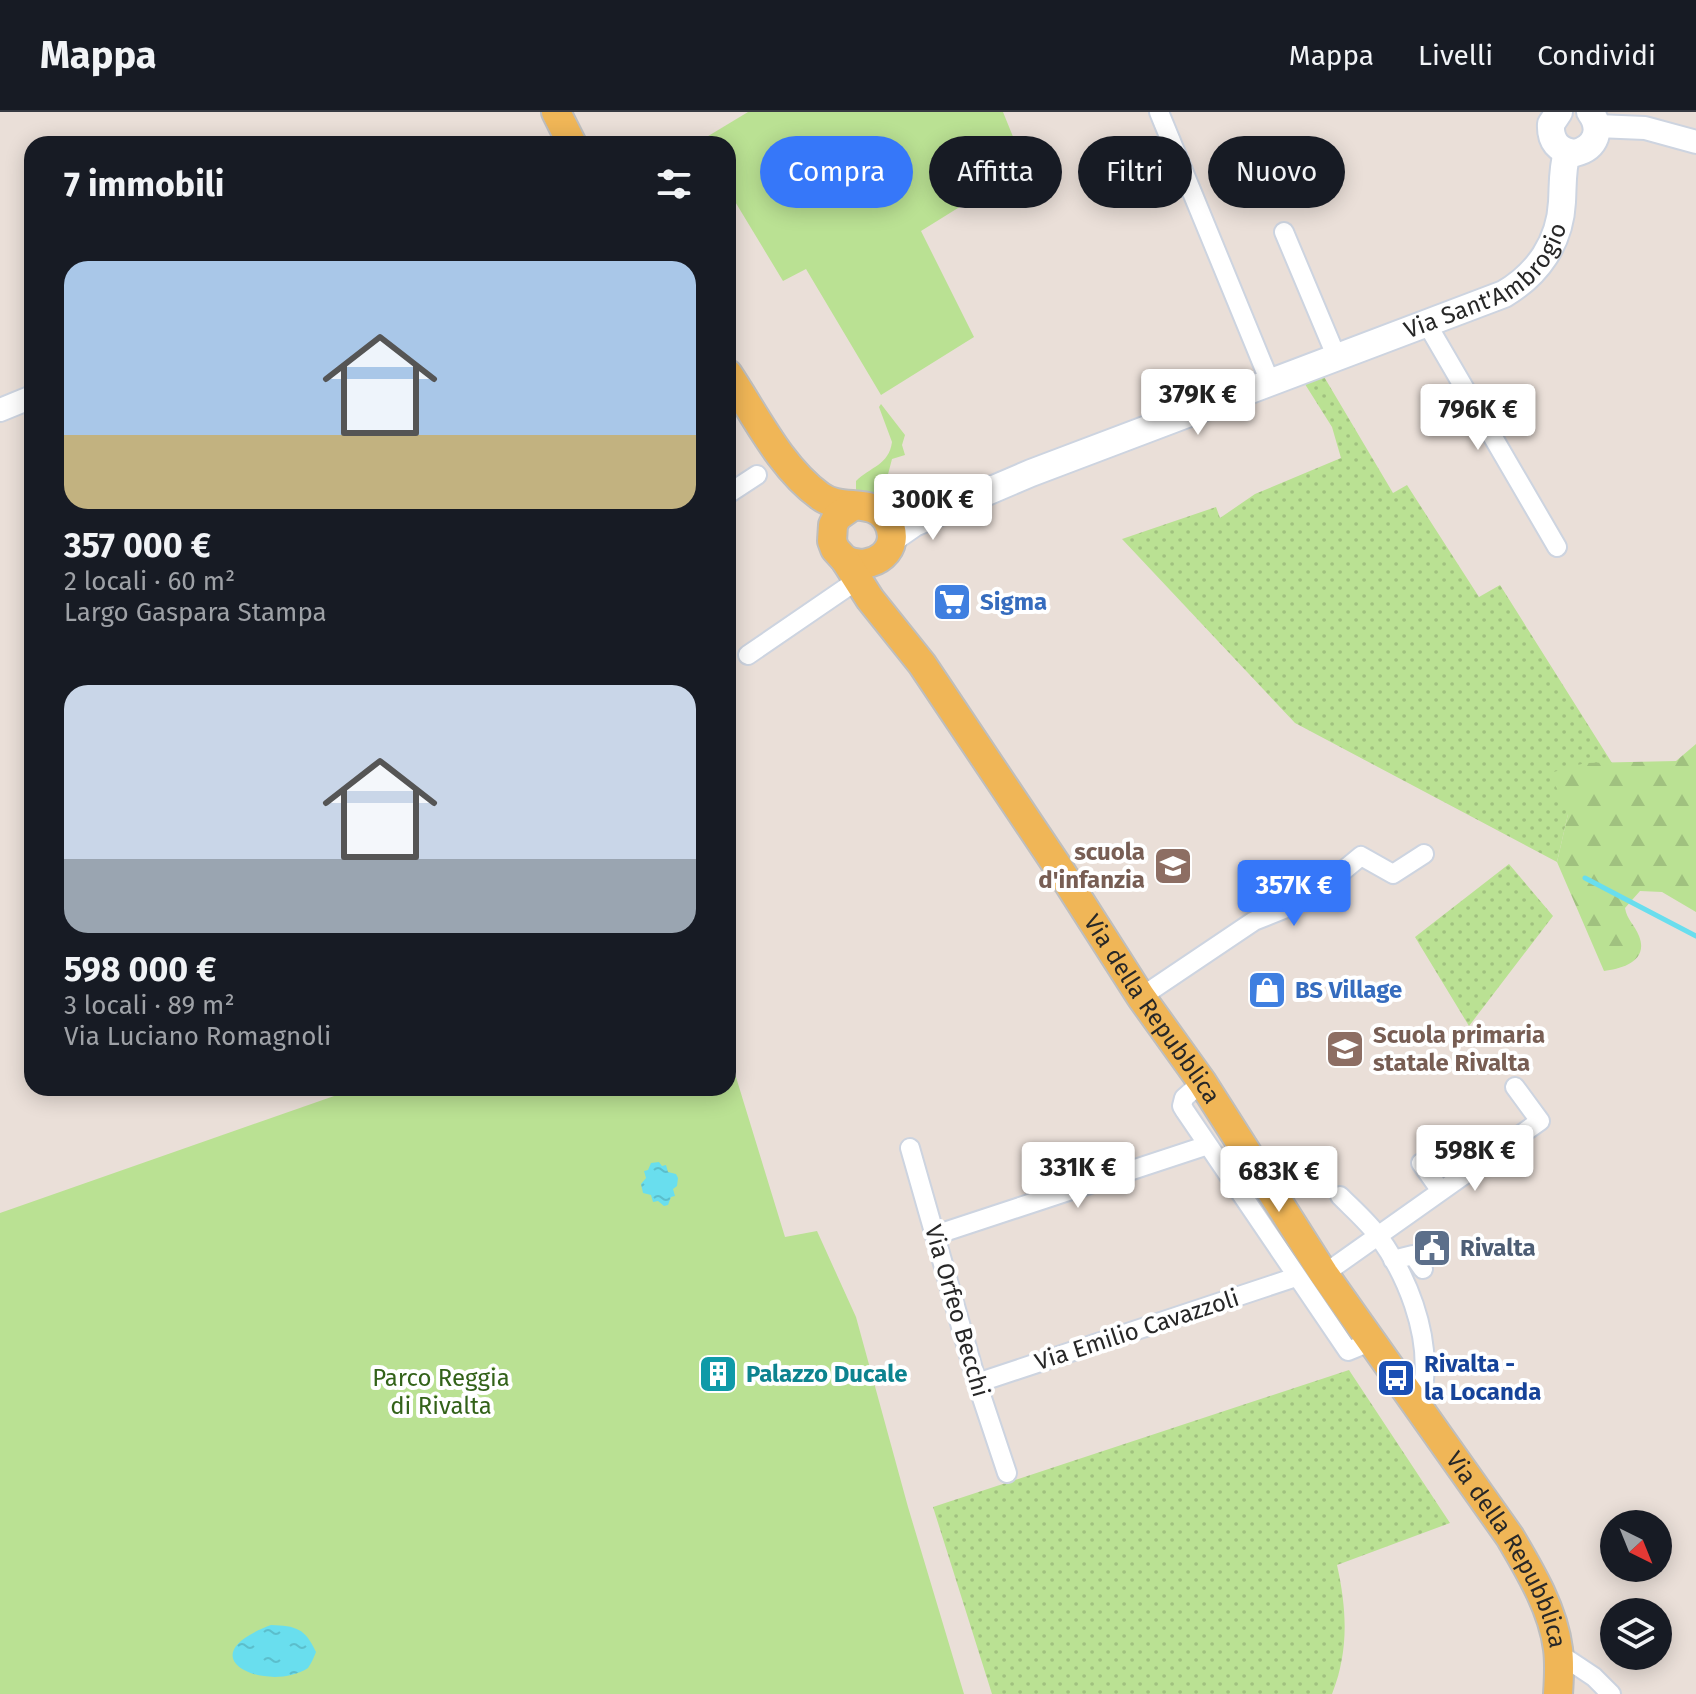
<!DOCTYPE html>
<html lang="it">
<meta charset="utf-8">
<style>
:root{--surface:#171b24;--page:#20242c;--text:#f1f3f6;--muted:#9ea1a6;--line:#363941;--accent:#3677f9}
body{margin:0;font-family:"Fira Sans",sans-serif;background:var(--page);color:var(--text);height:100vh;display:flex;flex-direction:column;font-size:30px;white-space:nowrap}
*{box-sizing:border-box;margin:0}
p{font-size:26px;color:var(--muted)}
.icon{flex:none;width:44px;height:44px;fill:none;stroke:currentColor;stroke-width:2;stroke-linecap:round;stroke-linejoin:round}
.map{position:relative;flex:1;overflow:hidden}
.details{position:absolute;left:24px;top:24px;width:712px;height:960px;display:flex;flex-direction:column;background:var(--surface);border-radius:24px;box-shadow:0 4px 20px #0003}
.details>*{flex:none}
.top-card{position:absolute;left:760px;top:24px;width:760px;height:72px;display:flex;gap:16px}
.needle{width:52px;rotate:137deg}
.controls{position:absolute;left:1600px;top:1398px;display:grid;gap:16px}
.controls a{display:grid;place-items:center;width:72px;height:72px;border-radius:50%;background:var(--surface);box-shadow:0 4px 20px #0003;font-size:40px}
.price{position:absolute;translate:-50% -68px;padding:0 18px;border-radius:8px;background:#fff;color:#222;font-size:26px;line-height:52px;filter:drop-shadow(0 2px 4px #0008)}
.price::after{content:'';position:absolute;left:50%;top:48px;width:24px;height:18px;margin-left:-12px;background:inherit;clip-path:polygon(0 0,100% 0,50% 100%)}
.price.active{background:var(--accent);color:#fff}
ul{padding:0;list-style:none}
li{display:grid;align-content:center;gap:16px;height:424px;padding:0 40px}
li span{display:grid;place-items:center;height:248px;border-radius:24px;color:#555}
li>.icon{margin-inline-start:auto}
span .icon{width:144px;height:144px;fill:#fffc;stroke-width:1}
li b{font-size:34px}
h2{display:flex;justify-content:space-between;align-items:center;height:96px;padding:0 40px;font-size:34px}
.pill{padding:0 28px;border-radius:36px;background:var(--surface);box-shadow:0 4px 20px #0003;font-size:28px;line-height:72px}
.pill.active{background:var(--accent);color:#fff}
header{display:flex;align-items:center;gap:48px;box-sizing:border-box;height:112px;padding:0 40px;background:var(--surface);border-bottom:2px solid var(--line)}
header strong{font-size:38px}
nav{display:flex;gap:44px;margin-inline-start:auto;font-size:28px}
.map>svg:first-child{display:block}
.grass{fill:url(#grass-dots)}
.forest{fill:url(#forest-firs)}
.park{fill:#bae193}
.water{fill:url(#water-ripples)}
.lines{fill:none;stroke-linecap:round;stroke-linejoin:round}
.stream{stroke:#69deee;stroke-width:5}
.minor-casing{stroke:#cdd4e0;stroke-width:22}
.tertiary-casing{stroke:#cdd4e0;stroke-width:26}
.secondary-casing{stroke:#cdd4e0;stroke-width:30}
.primary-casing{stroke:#bebebe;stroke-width:32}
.minor{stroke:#fff;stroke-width:18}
.tertiary{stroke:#fff;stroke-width:22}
.secondary{stroke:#fff;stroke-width:26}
.primary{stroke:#f0b657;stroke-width:28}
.labels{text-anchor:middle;stroke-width:8;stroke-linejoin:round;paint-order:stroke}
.street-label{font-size:24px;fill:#272727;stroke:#fff}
.shop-label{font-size:24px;font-weight:bold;fill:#366cbe;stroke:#fff;text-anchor:start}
.education-label{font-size:24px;font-weight:bold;fill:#785e54;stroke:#fff;text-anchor:end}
.service-label{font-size:24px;font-weight:bold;fill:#4e5e75;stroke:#fff;text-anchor:start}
.transit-label{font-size:24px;font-weight:bold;fill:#164399;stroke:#fff;text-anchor:start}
.culture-label{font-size:24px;font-weight:bold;fill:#0d838f;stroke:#fff;text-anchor:start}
.park-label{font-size:24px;fill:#336219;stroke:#fff}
</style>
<header>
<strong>Mappa</strong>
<nav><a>Mappa</a><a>Livelli</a><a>Condividi</a></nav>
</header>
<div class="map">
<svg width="1696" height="1582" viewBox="0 0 1696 1582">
<defs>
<pattern id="grass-dots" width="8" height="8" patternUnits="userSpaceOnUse" patternTransform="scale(2)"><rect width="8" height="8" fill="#bae193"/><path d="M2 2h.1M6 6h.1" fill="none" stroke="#a0c17f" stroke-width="1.8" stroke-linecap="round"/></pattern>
<pattern id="forest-firs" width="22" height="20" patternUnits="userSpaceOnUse" patternTransform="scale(2)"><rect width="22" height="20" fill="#bae193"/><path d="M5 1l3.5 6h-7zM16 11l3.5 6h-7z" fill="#a0c17f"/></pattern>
<pattern id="water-ripples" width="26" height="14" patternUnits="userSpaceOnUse" patternTransform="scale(2)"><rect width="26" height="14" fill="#69deee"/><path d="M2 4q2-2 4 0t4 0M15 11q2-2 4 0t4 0" fill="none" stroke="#5bbecc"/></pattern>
</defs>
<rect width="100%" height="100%" fill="#eadfd8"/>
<!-- grass -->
<path class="grass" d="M1323,263L1393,381L1407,373L1479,485L1500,473L1612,651H1585L1568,702L1557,750L1295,611L1122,427L1216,395L1220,406L1255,382L1341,346L1332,315L1303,269Z
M1509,752L1553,804L1469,914L1415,825Z
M1349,1258L1450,1411L1337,1453C1347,1498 1349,1539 1332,1582H992L933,1395Z"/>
<!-- forest -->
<path class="forest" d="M1696,632V800L1662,780L1640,779L1625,796C1627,808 1635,813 1639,824C1649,849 1622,857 1604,859L1557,750L1568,702L1550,661L1585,651L1676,649Z"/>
<!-- park -->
<path class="park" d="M748,0H1003L1027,59L966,91L921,119L974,225L881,283L806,157L783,169L728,78V32H695Z
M881,292L905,323L902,333L905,343L892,347L886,370L878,381L865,383L856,379V369C870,355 889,353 892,330L879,295Z
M728,939L785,1125L817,1119L856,1205L908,1395L964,1582H0V1101L357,976H728Z"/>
<!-- water -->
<path class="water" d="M659,1050L662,1054L666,1053L668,1060L676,1062L678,1066L677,1074L673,1077L675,1084L671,1085L668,1093L664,1094L658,1089L653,1090L651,1083L643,1081L641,1072L646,1066L644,1059L648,1058L651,1051Z
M271,1513C296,1514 305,1516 316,1540C314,1545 311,1552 308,1556C268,1582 183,1546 271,1513Z"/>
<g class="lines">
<!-- stream -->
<path class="stream" d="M1585,766L1696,824"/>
<defs>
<path id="minor" d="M1159,0L1270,270
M1284,120L1337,246
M1427,212L1557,435
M728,382L757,363
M748,543L856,469
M1141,885L1254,809L1284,797L1332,768L1361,744L1393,762L1424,742
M1202,970L1184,986L1182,994L1185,999L1348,1239L1370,1230
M910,1036L977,1271L1007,1361
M1421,1051L1441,1079
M1340,1084C1353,1097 1368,1110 1379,1125C1407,1164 1429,1219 1424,1268L1407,1282
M935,1123L1208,1033
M1393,1148L1413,1143L1423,1157
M1324,1162L1540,1009L1515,975
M977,1271L1296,1165
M1558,1541L1594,1565L1611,1582"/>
<path id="tertiary" d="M1597,14L1645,16L1696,30
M0,298L32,285"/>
<g id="secondary">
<path d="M1559,0L1551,12C1550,29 1558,39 1575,41C1596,36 1603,17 1590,0"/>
<path id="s1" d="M891,427L914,411L1031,361L1504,182C1538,162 1560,130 1562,90C1563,72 1562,57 1567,40"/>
</g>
<g id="primary">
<path d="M556,0L572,32"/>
<path d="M728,262C756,304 780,355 820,384C841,400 873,385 887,408C904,437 873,461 845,448"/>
<path id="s2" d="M851,395L837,405L833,413L832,429L835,437L845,448L870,487L922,552L1058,755L1141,885L1202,970L1324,1162L1510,1425C1530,1459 1553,1497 1558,1537C1560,1552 1559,1567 1558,1582"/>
</g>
</defs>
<!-- minor casing -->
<use href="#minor" class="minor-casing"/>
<!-- tertiary casing -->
<use href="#tertiary" class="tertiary-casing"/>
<!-- secondary casing -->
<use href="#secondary" class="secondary-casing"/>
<!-- primary casing -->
<use href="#primary" class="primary-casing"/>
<!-- minor -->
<use href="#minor" class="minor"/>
<!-- tertiary -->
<use href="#tertiary" class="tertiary"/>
<!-- secondary -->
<use href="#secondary" class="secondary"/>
<!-- primary -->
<use href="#primary" class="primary"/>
</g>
<!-- icons -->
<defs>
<symbol id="supermarket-square" viewBox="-11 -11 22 22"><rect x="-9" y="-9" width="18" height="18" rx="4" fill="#3f7fe0" stroke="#fff"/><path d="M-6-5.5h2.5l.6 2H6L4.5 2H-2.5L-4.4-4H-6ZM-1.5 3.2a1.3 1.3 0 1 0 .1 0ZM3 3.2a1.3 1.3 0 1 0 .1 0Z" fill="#fff"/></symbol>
<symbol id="school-square" viewBox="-11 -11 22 22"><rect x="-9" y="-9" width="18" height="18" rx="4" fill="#8d6e63" stroke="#fff"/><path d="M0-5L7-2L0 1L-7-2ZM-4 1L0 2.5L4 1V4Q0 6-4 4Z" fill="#fff"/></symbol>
<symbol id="shop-square" viewBox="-11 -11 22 22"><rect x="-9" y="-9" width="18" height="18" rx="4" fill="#3f7fe0" stroke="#fff"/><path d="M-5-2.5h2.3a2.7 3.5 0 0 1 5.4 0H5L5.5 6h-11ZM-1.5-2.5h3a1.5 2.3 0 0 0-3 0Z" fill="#fff"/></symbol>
<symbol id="civic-square" viewBox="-11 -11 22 22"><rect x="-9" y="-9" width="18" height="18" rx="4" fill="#5c6f8a" stroke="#fff"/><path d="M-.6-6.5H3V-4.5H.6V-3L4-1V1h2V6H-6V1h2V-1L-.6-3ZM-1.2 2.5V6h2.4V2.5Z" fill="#fff"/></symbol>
<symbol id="building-square" viewBox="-11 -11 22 22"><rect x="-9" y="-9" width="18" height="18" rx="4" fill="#0f9aa8" stroke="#fff"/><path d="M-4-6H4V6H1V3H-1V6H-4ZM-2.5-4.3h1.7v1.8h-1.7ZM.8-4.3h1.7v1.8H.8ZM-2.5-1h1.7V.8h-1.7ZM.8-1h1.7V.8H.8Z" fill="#fff"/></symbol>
<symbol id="bus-square" viewBox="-11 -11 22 22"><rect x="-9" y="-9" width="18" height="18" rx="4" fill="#1a4fb4" stroke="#fff"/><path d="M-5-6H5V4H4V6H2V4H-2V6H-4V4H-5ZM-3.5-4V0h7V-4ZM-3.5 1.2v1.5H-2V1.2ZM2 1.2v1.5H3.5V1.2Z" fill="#fff"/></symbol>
</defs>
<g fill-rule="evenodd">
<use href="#supermarket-square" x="930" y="468" width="44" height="44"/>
<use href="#school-square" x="1151" y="732" width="44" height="44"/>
<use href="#shop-square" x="1245" y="856" width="44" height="44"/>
<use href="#school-square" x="1323" y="915" width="44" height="44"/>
<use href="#civic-square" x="1410" y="1114" width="44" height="44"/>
<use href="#building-square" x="696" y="1240" width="44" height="44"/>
<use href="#bus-square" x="1374" y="1244" width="44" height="44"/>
</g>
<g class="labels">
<!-- street labels -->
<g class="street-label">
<text dy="8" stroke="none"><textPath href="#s1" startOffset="654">Via Sant'Ambrogio</textPath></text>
<text dy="8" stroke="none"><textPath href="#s2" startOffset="610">Via della Repubblica</textPath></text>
<text transform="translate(957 1199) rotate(74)" y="8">Via Orfeo Becchi</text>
<text transform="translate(1137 1218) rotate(-18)" y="8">Via Emilio Cavazzoli</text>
<text dy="8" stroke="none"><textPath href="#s2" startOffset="1258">Via della Repubblica</textPath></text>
</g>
<!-- shop labels -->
<g class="shop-label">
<text x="980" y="498">Sigma</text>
<text x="1295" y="886">BS Village</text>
</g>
<!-- education labels -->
<g class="education-label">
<text x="1145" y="748">scuola<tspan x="1145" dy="28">d'infanzia</tspan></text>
<text x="1373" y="931" text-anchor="start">Scuola primaria<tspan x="1373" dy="28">statale Rivalta</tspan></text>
</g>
<!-- service labels -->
<g class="service-label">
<text x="1460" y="1144">Rivalta</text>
</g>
<!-- transit labels -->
<g class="transit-label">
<text x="1424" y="1260">Rivalta -<tspan x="1424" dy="28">la Locanda</tspan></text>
</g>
<!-- culture labels -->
<g class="culture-label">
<text x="746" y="1270">Palazzo Ducale</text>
</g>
<!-- park labels -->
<g class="park-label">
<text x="441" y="1274">Parco Reggia<tspan x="441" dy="28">di Rivalta</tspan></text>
</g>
</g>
</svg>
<div class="controls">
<a><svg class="needle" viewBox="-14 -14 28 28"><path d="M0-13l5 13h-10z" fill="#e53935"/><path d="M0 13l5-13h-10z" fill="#9ea1a6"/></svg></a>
<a><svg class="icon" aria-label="layers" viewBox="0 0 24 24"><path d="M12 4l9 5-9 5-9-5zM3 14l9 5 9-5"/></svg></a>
</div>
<b class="price" style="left:1198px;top:325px">379K €</b>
<b class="price" style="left:1478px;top:340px">796K €</b>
<b class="price" style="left:933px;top:430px">300K €</b>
<b class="price active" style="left:1294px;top:816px">357K €</b>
<b class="price" style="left:1475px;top:1081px">598K €</b>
<b class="price" style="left:1078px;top:1098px">331K €</b>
<b class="price" style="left:1279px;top:1102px">683K €</b>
<div class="top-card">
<a class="pill active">Compra</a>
<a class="pill">Affitta</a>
<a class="pill">Filtri</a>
<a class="pill">Nuovo</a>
</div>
<section class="details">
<h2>7 immobili<svg class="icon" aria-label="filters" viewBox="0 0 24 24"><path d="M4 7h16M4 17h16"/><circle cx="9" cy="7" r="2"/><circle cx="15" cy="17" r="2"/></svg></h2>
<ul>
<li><span style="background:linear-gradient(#a9c7e8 70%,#c2b280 0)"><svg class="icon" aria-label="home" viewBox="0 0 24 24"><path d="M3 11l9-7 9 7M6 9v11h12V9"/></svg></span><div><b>357 000 €</b><p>2 locali · 60 m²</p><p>Largo Gaspara Stampa</p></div></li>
<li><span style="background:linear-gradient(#c9d6e8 70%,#9aa5b1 0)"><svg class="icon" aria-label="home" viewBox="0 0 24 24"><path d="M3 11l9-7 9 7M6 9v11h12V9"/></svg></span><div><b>598 000 €</b><p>3 locali · 89 m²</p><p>Via Luciano Romagnoli</p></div></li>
</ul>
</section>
</div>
